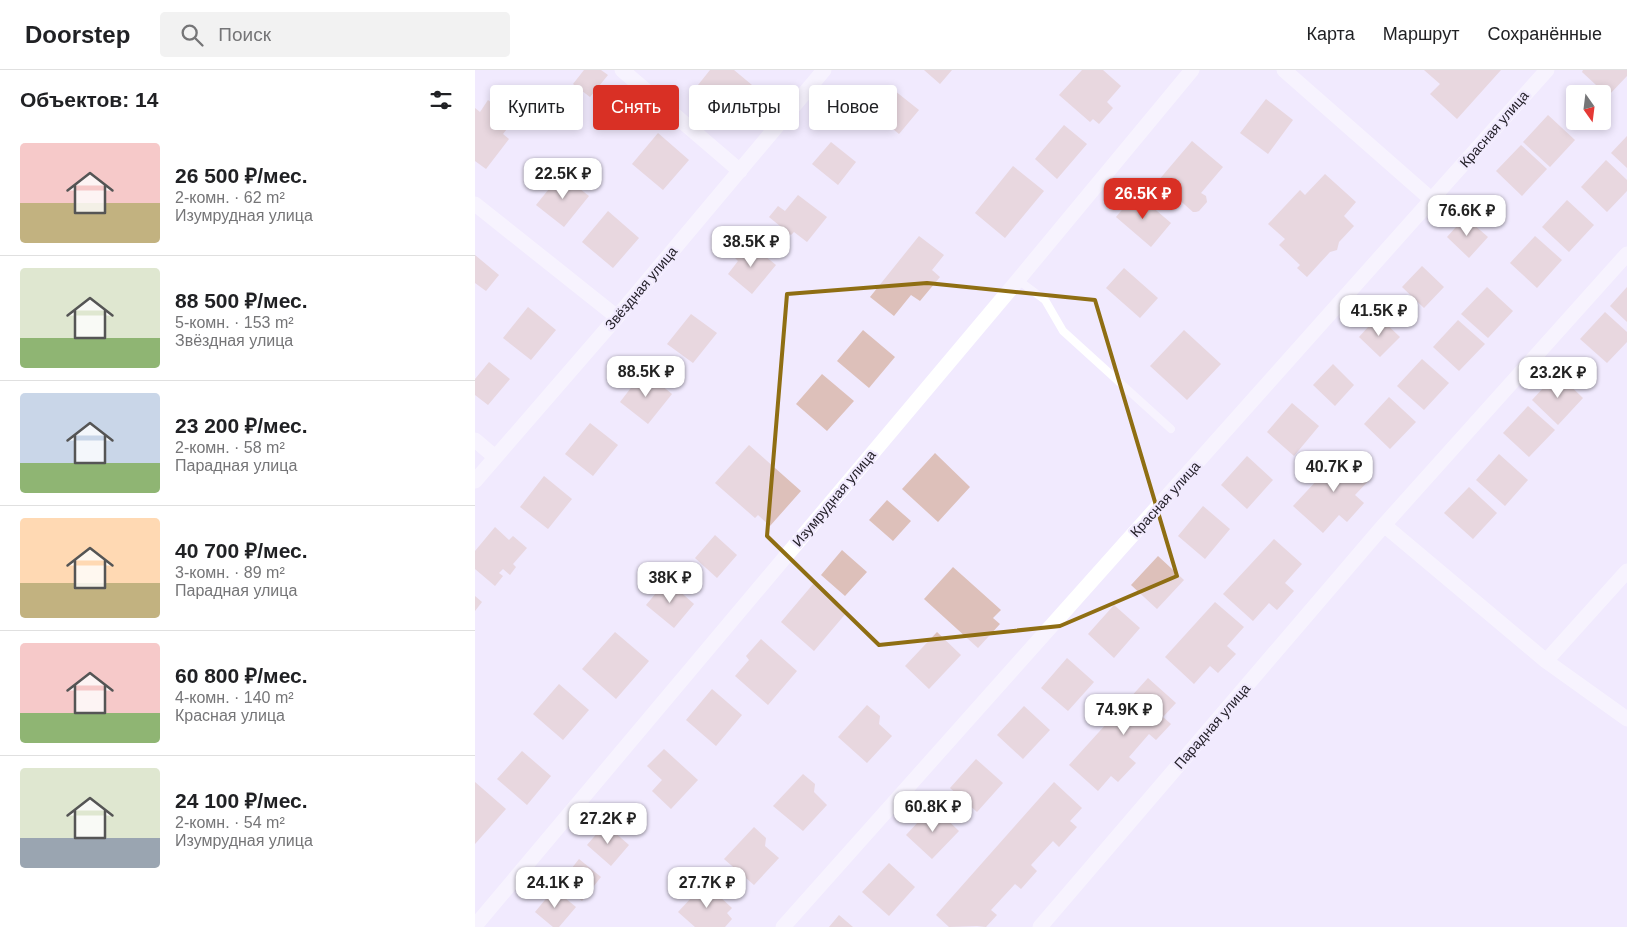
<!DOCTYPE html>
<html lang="ru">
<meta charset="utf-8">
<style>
:root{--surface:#fff;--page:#f2f2f2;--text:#202124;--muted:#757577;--line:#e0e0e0;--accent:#d93025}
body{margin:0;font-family:Arial,sans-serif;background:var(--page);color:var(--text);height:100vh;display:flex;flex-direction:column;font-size:19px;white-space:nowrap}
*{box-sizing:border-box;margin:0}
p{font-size:16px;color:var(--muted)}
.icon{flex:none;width:28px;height:28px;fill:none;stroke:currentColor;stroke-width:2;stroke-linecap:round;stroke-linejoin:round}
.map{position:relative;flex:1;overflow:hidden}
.details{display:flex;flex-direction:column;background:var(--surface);width:475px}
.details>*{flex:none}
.hud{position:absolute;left:15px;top:15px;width:475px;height:45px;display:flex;gap:10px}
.needle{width:32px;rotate:166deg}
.controls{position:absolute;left:1091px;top:15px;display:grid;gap:10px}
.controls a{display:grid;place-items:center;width:45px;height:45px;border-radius:5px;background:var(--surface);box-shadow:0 2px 8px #0003;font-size:25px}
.price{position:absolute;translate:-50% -42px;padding:0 11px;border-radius:10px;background:#fff;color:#222;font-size:16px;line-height:32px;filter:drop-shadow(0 1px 2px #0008)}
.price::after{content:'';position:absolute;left:50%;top:30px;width:15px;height:11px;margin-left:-8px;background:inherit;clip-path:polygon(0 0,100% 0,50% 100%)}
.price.selected{background:var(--accent);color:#fff}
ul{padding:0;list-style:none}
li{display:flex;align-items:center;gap:15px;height:125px;padding:0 20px}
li+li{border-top:1px solid var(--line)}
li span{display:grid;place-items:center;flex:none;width:140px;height:100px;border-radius:5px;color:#555}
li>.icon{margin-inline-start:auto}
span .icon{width:60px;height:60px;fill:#fffc;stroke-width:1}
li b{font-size:21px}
h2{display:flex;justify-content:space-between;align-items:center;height:60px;padding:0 20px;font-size:21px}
.chip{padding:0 18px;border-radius:5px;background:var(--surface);box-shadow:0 2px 8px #0003;font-size:18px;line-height:45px}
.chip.selected{background:var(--accent);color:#fff}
header{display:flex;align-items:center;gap:30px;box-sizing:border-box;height:70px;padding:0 25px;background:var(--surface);border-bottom:1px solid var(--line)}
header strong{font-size:24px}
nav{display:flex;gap:28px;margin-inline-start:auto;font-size:18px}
.search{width:350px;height:45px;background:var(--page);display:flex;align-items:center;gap:12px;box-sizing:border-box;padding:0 18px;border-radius:5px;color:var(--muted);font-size:19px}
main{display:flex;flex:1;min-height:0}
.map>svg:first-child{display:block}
.building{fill:#ddc0ba}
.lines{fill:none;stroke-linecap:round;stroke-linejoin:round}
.lane{stroke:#fff;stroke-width:8}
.street{stroke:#fff;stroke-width:15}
.marked{fill:none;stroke:#8f6e13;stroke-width:4;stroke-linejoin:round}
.labels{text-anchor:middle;stroke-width:4.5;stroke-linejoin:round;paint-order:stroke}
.street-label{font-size:14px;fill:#25212a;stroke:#f1eafe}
</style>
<header>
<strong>Doorstep</strong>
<div class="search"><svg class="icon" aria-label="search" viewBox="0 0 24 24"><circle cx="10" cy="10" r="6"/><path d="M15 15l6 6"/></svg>Поиск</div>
<nav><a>Карта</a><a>Маршрут</a><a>Сохранённые</a></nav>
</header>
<main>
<section class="details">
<h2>Объектов: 14<svg class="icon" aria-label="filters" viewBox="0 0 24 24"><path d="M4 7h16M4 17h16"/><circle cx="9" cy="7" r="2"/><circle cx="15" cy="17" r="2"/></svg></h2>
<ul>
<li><span style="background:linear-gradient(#f6c9c9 60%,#c2b280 0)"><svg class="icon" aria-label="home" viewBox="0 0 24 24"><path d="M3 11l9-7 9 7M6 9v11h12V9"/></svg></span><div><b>26 500 ₽/мес.</b><p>2-комн. · 62 m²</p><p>Изумрудная улица</p></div></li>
<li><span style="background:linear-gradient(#dfe7d0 70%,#8fb573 0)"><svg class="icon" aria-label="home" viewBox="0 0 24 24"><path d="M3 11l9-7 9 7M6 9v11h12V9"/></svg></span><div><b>88 500 ₽/мес.</b><p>5-комн. · 153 m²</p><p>Звёздная улица</p></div></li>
<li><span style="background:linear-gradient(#c9d6e8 70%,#8fb573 0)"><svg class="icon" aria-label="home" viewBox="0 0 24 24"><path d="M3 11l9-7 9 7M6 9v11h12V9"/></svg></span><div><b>23 200 ₽/мес.</b><p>2-комн. · 58 m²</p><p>Парадная улица</p></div></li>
<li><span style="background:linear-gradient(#ffd9b3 65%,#c2b280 0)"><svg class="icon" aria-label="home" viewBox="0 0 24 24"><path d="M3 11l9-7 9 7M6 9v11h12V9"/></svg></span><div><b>40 700 ₽/мес.</b><p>3-комн. · 89 m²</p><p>Парадная улица</p></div></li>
<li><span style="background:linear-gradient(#f6c9c9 70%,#8fb573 0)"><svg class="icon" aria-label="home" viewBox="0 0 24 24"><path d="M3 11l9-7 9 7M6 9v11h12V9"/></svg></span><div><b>60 800 ₽/мес.</b><p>4-комн. · 140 m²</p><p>Красная улица</p></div></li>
<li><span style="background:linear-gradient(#dfe7d0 70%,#9aa5b1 0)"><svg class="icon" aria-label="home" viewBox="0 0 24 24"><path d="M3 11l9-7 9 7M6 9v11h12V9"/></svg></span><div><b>24 100 ₽/мес.</b><p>2-комн. · 54 m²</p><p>Изумрудная улица</p></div></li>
</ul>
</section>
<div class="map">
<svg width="1152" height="857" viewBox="0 0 1152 857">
<rect width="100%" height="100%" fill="#f1eafe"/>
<!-- building -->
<path class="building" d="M109,0H126L133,5L115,27L98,14Z
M235,0H259L277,15L255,42L223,15Z
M449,0H477L465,14Z
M607,0H628L646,16L632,32L638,38L624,54L618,49L615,52L584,25Z
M949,0H1026L982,49L955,24L965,14Z
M1108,0H1152V6L1133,26L1107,2Z
M415,17L444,40L424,64L411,53L408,57L385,39L395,28L402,33Z
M791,29L818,50L793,84L765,63Z
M13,30L39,50L28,64L34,69L11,99L0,91V38L5,42Z
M1073,45L1100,70L1075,97L1048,72Z
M589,55L612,74L582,109L560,89Z
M183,63L214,90L188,120L157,94Z
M1152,66V98L1136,83Z
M717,71L748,97L726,123L731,126L732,132L724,141L721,142H718L683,111Z
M356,72L381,92L363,115L337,94Z
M1046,75L1072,99L1047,126L1021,101Z
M1131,90L1152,110V121L1132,142L1106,117Z
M538,96L569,121L530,168L500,143Z
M86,104L114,126L89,157L61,135Z
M850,104L881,132L869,146L879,156L864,172L862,180L855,182L832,207L822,198L825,195L804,175L810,169L793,154L825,120L830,125Z
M661,123L696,153L676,177L641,147Z
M323,125L352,147L332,172L319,162L316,165L294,147L303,136L310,141Z
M1092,130L1119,155L1094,182L1067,157Z
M133,141L164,168L138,198L107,172Z
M990,147L1013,167L994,188L972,167Z
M444,166L469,185L457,200L465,207L445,231L436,225L419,246L395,227Z
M1060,166L1087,190L1062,218L1035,193Z
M273,172L301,195L277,224L253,204L263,191L260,188Z
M0,185L24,205L11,221L0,213Z
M947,196L969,217L949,238L927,217Z
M649,198L683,228L665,248L631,218Z
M1012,217L1038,241L1013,268L986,244Z
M1152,217V252L1135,236Z
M53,237L81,260L56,290L28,268Z
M1130,242L1152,262V272L1132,293L1105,269Z
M216,244L242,263L218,293L192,274Z
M903,246L925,267L905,287L884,267Z
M983,250L1010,274L984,301L958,277Z
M388,260L420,287L394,318L362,291Z
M709,260L746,294L712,330L675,296Z
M947,289L974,313L949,340L922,316Z
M14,292L35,309L13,335L0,325V309Z
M858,294L879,315L860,336L838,315Z
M169,301L197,324L173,354L145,332Z
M1082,303L1108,328L1083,355L1057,330Z
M347,304L379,331L352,361L321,334Z
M914,327L941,352L915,379L889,354Z
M817,333L844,356L819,386L792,362Z
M1053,336L1080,360L1054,387L1028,363Z
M115,353L143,375L118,406L90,384Z
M274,375L326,421L295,456L283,445L280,448L240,413Z
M869,381L897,407L880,425L889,433L872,452L864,445L848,463L818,436Z
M460,383L495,417L463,452L427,419Z
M1024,384L1053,410L1030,436L1001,410Z
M772,386L798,410L772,439L746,415Z
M69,406L97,429L73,459L45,437Z
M994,417L1022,443L998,469L969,443Z
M412,430L436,451L418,471L394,450Z
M728,436L755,459L730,489L703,466Z
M20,457L34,470L38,466L52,478L38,494L41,497L35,505L28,499L24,503L28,506L20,516L0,499V481Z
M240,465L262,485L242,508L220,488Z
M799,469L827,494L810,513L819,521L802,540L794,533L778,551L748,524Z
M367,480L392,502L370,526L346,505Z
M683,486L709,510L682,539L656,515Z
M478,497L526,540L518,548L525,554L503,578L449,529Z
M192,510L219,534L199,558L171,535Z
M339,513L372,542L339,581L306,552Z
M0,526L7,532L0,541Z
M740,532L769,557L752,576L761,584L743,603L735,596L719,614L690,587Z
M639,535L665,558L639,588L613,564Z
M140,562L174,591L141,629L107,599Z
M462,562L486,585L454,619L430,596Z
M286,569L322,601L293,635L260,606L274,590L271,586Z
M592,588L619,612L593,641L566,618Z
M673,608L701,633L688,647L696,654L681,670L674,664L654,687L661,693L643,712L636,706L623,721L594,695Z
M84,614L114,640L88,670L58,644Z
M237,619L267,645L241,676L211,650Z
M392,635L405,646L404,654L417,666L392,693L363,667Z
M549,636L575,660L548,689L522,665Z
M189,679L223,710L196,739L177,721L187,710L172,696Z
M47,681L76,706L52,735L22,709Z
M501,689L528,713L502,742L475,718Z
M328,704L340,714L339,722L352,735L328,761L298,736Z
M0,712L31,739L0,774Z
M579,712L607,738L595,751L602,757L584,777L578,771L556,795L562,801L546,819L540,814L516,840L522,845L511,857L502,856L474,857L461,845Z
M458,736L484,761L457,789L431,765Z
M130,754L154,775L136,796L112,775Z
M279,757L291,768L290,776L304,788L279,815L249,789Z
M104,789L126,807L107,831L85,813Z
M414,793L440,817L414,846L387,822Z
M230,813L257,838L252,843L257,849L250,857H220L203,842Z
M79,819L101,837L84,857H78L60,842Z
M364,845L378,857H354Z"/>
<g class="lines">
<!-- lane -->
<path class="lane" d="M543,210L570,230L588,261L696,359"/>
<!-- street -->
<path class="street" d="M147,0L265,101
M809,0L957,130
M0,134L142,247
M0,370L20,387
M0,411L142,247L349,0
M909,455L1071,591L1152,649
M1071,591L1152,501
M0,856L543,210L717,0
M308,857L1072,0
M565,857L909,455L1152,184"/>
</g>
<!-- marked area -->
<path d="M0 0H1152V857H0ZM452,213L620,230L702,506L585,556L404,575L292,466L312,224Z" fill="#f1eafe" fill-opacity=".55" fill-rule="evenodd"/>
<path class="marked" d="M452,213L620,230L702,506L585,556L404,575L292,466L312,224Z"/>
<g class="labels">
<!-- street labels -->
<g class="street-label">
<text transform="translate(1019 59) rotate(-49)" y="5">Красная улица</text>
<text transform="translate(166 218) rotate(-50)" y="5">Звёздная улица</text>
<text transform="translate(359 428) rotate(-50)" y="5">Изумрудная улица</text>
<text transform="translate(690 429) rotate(-48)" y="5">Красная улица</text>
<text transform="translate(737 656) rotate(-49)" y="5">Парадная улица</text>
</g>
</g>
</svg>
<div class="controls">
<a><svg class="needle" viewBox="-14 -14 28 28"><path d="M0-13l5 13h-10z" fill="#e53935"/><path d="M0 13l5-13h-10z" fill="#757577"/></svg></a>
</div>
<b class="price" style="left:88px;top:130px">22.5K ₽</b>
<b class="price selected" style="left:668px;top:150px">26.5K ₽</b>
<b class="price" style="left:992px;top:167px">76.6K ₽</b>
<b class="price" style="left:276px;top:198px">38.5K ₽</b>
<b class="price" style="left:904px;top:267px">41.5K ₽</b>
<b class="price" style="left:171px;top:328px">88.5K ₽</b>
<b class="price" style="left:1083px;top:329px">23.2K ₽</b>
<b class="price" style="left:859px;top:423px">40.7K ₽</b>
<b class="price" style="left:195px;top:534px">38K ₽</b>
<b class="price" style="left:649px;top:666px">74.9K ₽</b>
<b class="price" style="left:458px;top:763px">60.8K ₽</b>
<b class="price" style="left:133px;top:775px">27.2K ₽</b>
<b class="price" style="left:80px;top:839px">24.1K ₽</b>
<b class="price" style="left:232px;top:839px">27.7K ₽</b>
<div class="hud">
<a class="chip">Купить</a>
<a class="chip selected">Снять</a>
<a class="chip">Фильтры</a>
<a class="chip">Новое</a>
</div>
</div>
</main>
